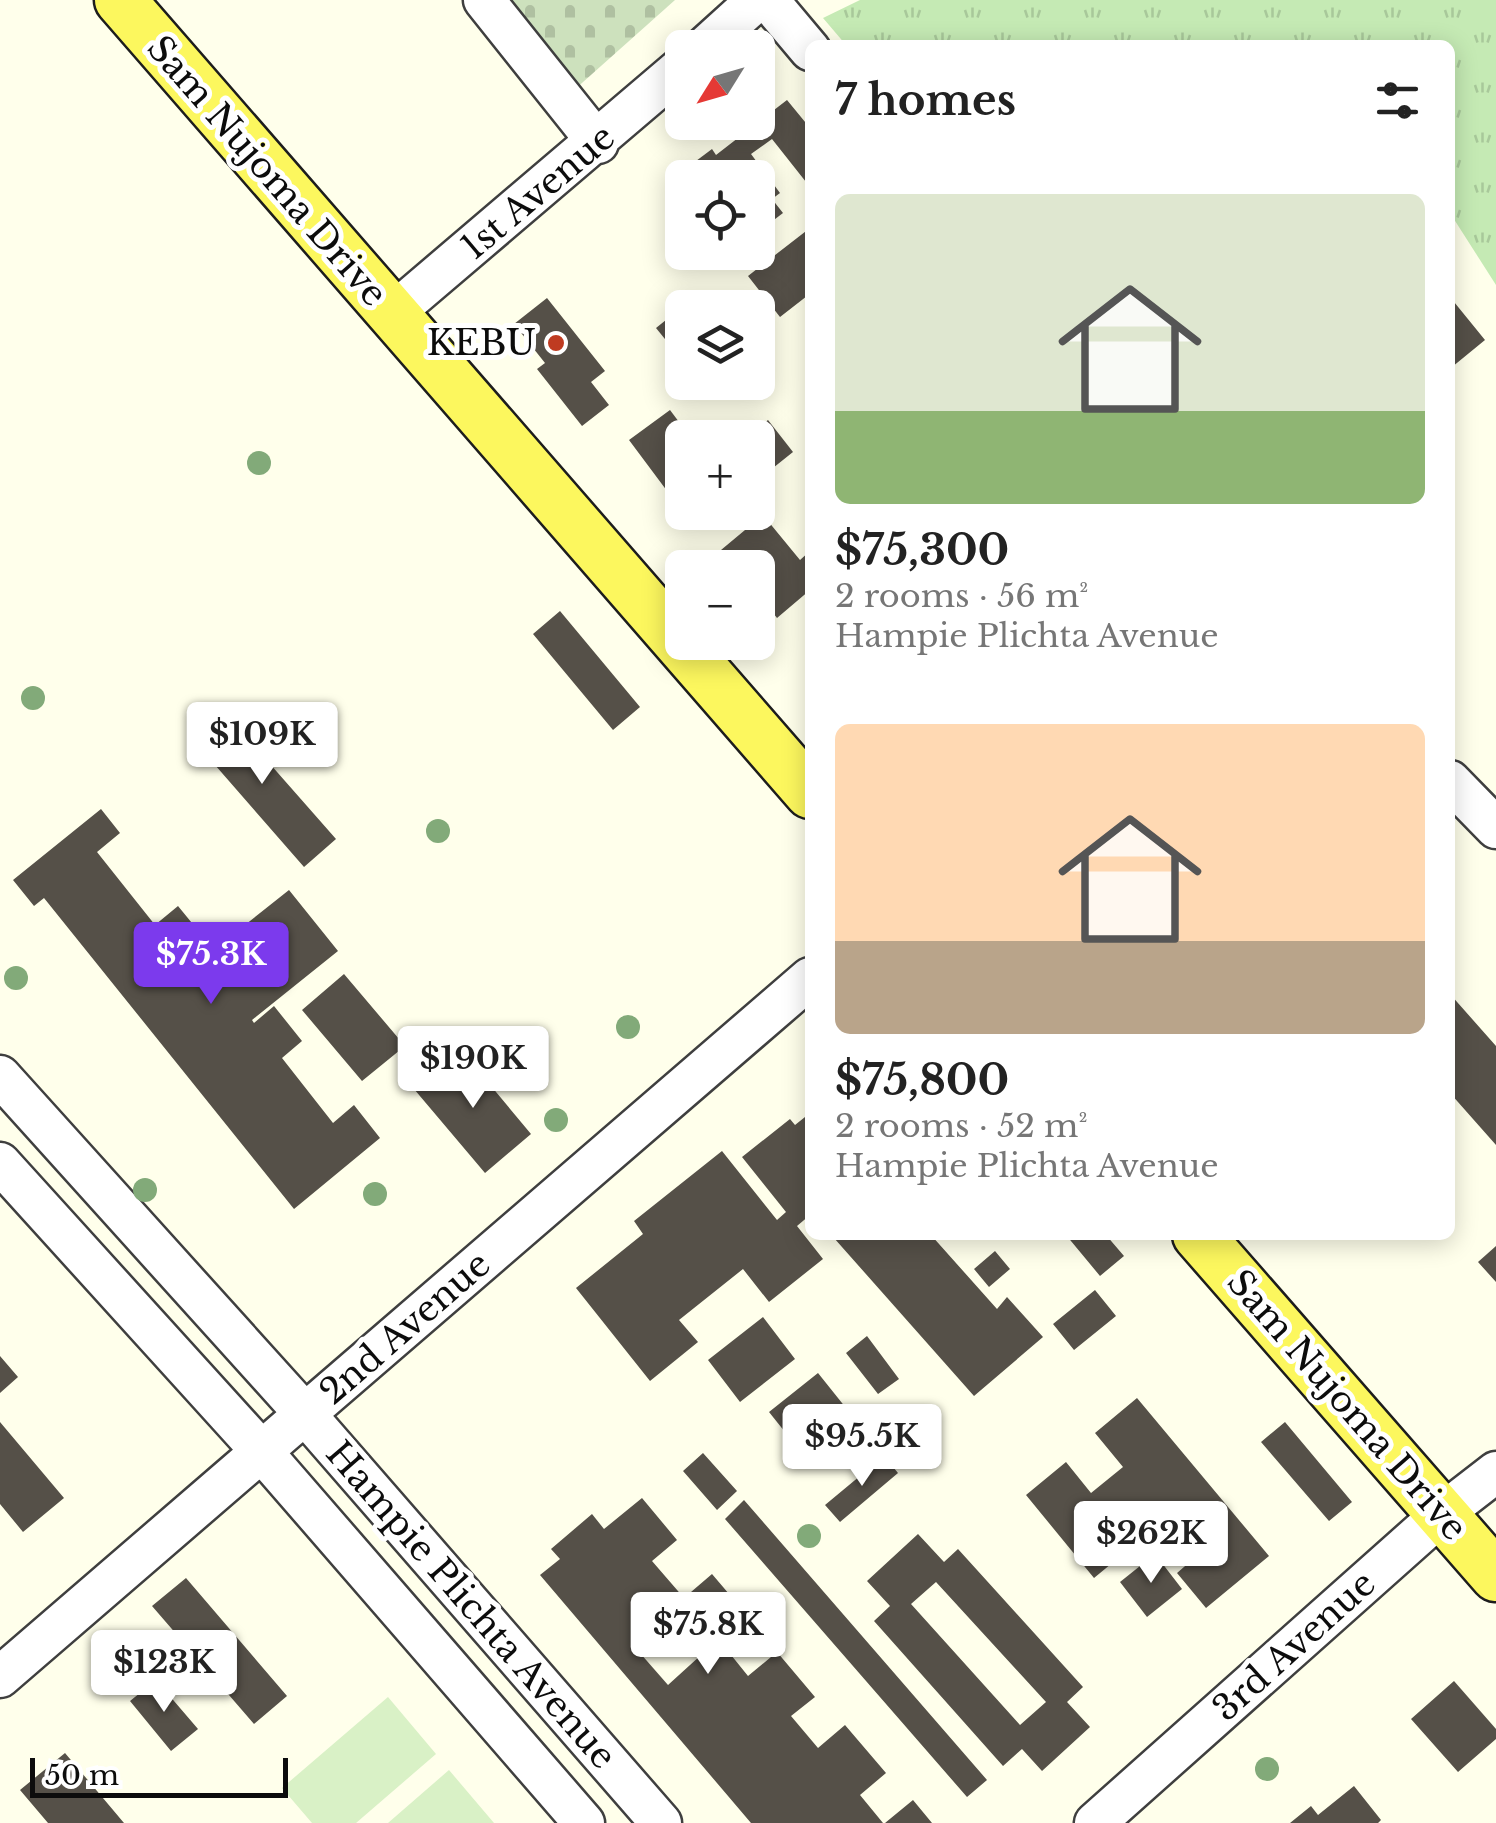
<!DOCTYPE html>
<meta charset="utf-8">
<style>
:root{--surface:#fff;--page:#f6f6f6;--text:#222;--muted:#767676;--accent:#7c3aed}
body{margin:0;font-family:"Libre Baskerville",serif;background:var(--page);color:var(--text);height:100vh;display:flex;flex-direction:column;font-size:38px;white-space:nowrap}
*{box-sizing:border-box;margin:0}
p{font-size:32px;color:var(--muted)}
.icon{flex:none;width:55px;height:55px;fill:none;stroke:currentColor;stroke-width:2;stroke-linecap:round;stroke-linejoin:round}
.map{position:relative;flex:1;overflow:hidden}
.panel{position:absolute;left:805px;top:40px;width:650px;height:1200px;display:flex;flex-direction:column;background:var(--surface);border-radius:15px;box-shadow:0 5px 25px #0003}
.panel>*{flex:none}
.needle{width:65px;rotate:233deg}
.fabs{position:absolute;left:665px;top:30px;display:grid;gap:20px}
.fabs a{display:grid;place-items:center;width:110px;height:110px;border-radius:15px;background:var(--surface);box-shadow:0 5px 25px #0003;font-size:50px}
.scale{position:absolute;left:30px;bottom:25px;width:258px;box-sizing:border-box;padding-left:10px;border:5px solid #0c0c0c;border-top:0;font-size:28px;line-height:35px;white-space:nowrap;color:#0c0c0c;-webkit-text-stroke:8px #fff;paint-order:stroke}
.price{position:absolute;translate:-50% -85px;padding:0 22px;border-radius:10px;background:#fff;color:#222;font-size:32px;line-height:65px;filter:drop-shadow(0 2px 5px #0008)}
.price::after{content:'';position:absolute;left:50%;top:60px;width:30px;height:22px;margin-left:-15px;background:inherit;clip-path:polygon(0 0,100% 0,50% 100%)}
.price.active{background:var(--accent);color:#fff}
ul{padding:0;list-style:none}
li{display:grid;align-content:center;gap:20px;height:530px;padding:0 30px}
li span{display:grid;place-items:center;height:310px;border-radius:15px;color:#555}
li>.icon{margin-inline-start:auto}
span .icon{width:180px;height:180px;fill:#fffc;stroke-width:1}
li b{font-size:42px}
h2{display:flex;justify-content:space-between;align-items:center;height:120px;padding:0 30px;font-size:42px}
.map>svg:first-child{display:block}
.grass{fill:url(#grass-tufts)}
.cemetery{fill:url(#cemetery-stones)}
.pitch{fill:#d9f1c6}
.building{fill:#555048;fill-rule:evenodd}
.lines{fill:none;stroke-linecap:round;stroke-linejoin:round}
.minor-casing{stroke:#3f3f3f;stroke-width:45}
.major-casing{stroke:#1d1d1d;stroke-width:55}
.minor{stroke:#fff;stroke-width:40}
.major{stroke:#fcf75e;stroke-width:50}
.tree{fill:#82aa79}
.poi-dot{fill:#bf3b21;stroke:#fff;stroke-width:4}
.labels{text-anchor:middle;stroke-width:10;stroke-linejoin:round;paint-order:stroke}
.street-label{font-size:35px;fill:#0c0c0c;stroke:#fff}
.poi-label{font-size:35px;fill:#0c0c0c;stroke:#fff;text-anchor:end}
</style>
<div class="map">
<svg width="1496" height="1823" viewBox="0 0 1496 1823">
<defs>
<pattern id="grass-tufts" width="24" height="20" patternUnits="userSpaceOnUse" patternTransform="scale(2.5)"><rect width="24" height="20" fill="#c5eab4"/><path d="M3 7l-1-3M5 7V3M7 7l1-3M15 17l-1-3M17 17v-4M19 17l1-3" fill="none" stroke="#a8c89a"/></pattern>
<pattern id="cemetery-stones" width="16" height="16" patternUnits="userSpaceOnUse" patternTransform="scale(2.5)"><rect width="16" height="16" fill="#cde1bd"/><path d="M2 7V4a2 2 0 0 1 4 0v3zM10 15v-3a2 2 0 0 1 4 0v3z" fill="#afc0a1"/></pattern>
</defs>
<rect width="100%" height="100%" fill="#ffffeb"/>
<!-- grass -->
<path class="grass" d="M860,0H1496V285L1450,213V45H846L823,18Z"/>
<!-- cemetery -->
<path class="cemetery" d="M502,0H675L573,91Z"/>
<!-- pitch -->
<path class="pitch" d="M388,1697L436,1754L356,1823H312L282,1788Z
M449,1770L494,1823H388Z"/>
<!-- building -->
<path class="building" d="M787,100L810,128V178L806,182L772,139L751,154L780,193L772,199L783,213L758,232V178H696L688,167L712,149L716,155Z
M810,228V299L807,296L780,317L748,276Z
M702,291L716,308H682V360L656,328Z
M1450,297L1485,340L1452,367L1450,364Z
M547,298L605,371L591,382L609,405L582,426L537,369L545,363L514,324Z
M670,410L691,438H682V511L629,440Z
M768,420L793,452L758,480V438H746Z
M763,515L800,560L810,551V590L777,618L758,594V568H735L721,550Z
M560,611L640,707L613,730L533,634Z
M219,706L336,839L304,867L188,734Z
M101,809L120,833L97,852L155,925L178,906L196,928L174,945L192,967L289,890L338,951L252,1020L254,1023L274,1006L302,1041L282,1058L333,1123L354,1105L380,1138L294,1209L44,898L34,906L13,880Z
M344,974L405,1046L362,1081L302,1010Z
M1450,994L1496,1046V1145L1450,1093Z
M461,1050L531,1134L485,1173L414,1089Z
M810,1113V1215L797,1226L823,1259L769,1302L743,1269L679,1320L698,1342L650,1381L576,1288L643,1234L634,1221L722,1151L777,1220L786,1212L742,1157L790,1119L795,1125Z
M837,1235H931L997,1309L1007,1297L1043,1337L974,1396L834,1238Z
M1066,1235H1106L1124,1256L1100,1276Z
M1496,1246V1282L1478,1262Z
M995,1251L1010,1269L989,1287L974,1269Z
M1095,1290L1116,1316L1074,1350L1053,1324Z
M763,1317L795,1359L740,1402L708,1360Z
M867,1336L899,1379L878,1394L846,1353Z
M0,1356L18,1377L0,1393Z
M818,1373L854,1418L805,1457L769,1412Z
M1137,1398L1269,1556L1206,1608L1177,1573L1199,1554L1158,1505L1123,1534L1134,1545L1094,1578L1026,1495L1066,1462L1091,1493L1123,1467L1095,1433Z
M0,1422L64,1498L23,1532L0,1504Z
M1285,1422L1352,1502L1329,1521L1261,1442Z
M703,1453L737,1491L717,1510L683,1471Z
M884,1456L898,1473L840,1522L825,1505Z
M642,1498L677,1540L652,1561L684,1598L712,1574L752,1621L723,1645L748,1676L777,1652L815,1697L791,1716L818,1748L845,1725L886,1773L860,1795L883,1823H751L540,1575L560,1559L551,1549L592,1514L604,1529ZM666,1615L701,1655L668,1685L633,1645Z
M744,1500L987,1780L967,1797L725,1519Z
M918,1534L944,1562L958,1549L1083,1687L1067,1702L1090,1727L1042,1771L1022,1749L1003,1766L874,1621L890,1606L867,1581ZM936,1582L1046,1702L1020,1725L911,1604Z
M1155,1554L1182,1589L1147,1617L1120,1582Z
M186,1578L287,1696L254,1724L152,1606Z
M156,1680L198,1729L171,1751L130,1701Z
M1454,1681L1496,1729V1739L1458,1772L1411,1719Z
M65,1753L124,1823H48L20,1790Z
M1354,1786L1381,1820L1378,1823H1290L1311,1806L1318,1815Z
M913,1800L932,1823H885Z"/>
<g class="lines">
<defs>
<path id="minor" d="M484,0L598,143
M768,0L810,50
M704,48L757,0
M391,315L682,67
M1450,781L1496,828
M0,1076L305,1414L661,1823
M0,1163L263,1453L584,1823
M0,1677L810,978
M1095,1823L1443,1513L1496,1472"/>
<path id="major" d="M120,0L810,793
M1198,1235L1496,1576"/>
</defs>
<!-- minor casing -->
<use href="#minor" class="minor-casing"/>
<!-- major casing -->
<use href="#major" class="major-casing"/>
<!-- minor -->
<use href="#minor" class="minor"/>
<!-- major -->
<use href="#major" class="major"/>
</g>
<!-- trees -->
<g class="tree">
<circle cx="259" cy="463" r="12"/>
<circle cx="33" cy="698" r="12"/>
<circle cx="438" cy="831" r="12"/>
<circle cx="16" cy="978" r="12"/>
<circle cx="628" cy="1027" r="12"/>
<circle cx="556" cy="1120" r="12"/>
<circle cx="145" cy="1190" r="12"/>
<circle cx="375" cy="1194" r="12"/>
<circle cx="809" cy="1536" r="12"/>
<circle cx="1267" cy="1769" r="12"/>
</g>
<!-- markers -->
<circle class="poi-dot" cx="556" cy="343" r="10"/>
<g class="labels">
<!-- street labels -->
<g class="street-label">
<text transform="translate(267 171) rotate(49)" y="12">Sam Nujoma Drive</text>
<text transform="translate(538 192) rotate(-40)" y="12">1st Avenue</text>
<text transform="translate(405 1328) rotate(-41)" y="12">2nd Avenue</text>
<text transform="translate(1347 1405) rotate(49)" y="12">Sam Nujoma Drive</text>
<text transform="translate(471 1605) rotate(49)" y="12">Hampie Plichta Avenue</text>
<text transform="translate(1294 1646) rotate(-42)" y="12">3rd Avenue</text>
</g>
<!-- poi labels -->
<g class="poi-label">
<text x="536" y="355">KEBU</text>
</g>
</g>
</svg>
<div class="fabs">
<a><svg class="needle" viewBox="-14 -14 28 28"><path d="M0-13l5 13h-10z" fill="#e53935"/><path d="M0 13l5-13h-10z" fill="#767676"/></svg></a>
<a><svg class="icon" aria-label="locate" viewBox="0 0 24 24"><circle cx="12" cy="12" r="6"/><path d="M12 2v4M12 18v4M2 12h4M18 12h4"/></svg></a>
<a><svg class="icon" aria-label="layers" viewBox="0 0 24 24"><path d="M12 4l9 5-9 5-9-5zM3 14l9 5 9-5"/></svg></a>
<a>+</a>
<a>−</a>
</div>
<div class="scale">50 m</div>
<b class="price" style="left:262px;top:787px">$109K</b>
<b class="price active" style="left:211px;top:1007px">$75.3K</b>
<b class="price" style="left:473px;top:1111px">$190K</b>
<b class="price" style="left:862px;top:1489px">$95.5K</b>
<b class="price" style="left:1151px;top:1586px">$262K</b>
<b class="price" style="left:708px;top:1677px">$75.8K</b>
<b class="price" style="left:164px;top:1715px">$123K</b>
<section class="panel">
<h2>7 homes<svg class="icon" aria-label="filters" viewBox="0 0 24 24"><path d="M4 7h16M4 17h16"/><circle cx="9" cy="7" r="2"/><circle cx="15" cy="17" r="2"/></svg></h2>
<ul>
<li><span style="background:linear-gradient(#dfe7d0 70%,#8fb573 0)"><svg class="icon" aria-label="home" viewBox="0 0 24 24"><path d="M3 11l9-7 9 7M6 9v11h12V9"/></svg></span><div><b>$75,300</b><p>2 rooms · 56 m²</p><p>Hampie Plichta Avenue</p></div></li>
<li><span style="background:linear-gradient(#ffd9b3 70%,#b9a48a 0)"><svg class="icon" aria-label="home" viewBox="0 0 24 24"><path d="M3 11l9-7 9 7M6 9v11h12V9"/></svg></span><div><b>$75,800</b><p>2 rooms · 52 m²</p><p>Hampie Plichta Avenue</p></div></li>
</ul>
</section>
</div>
